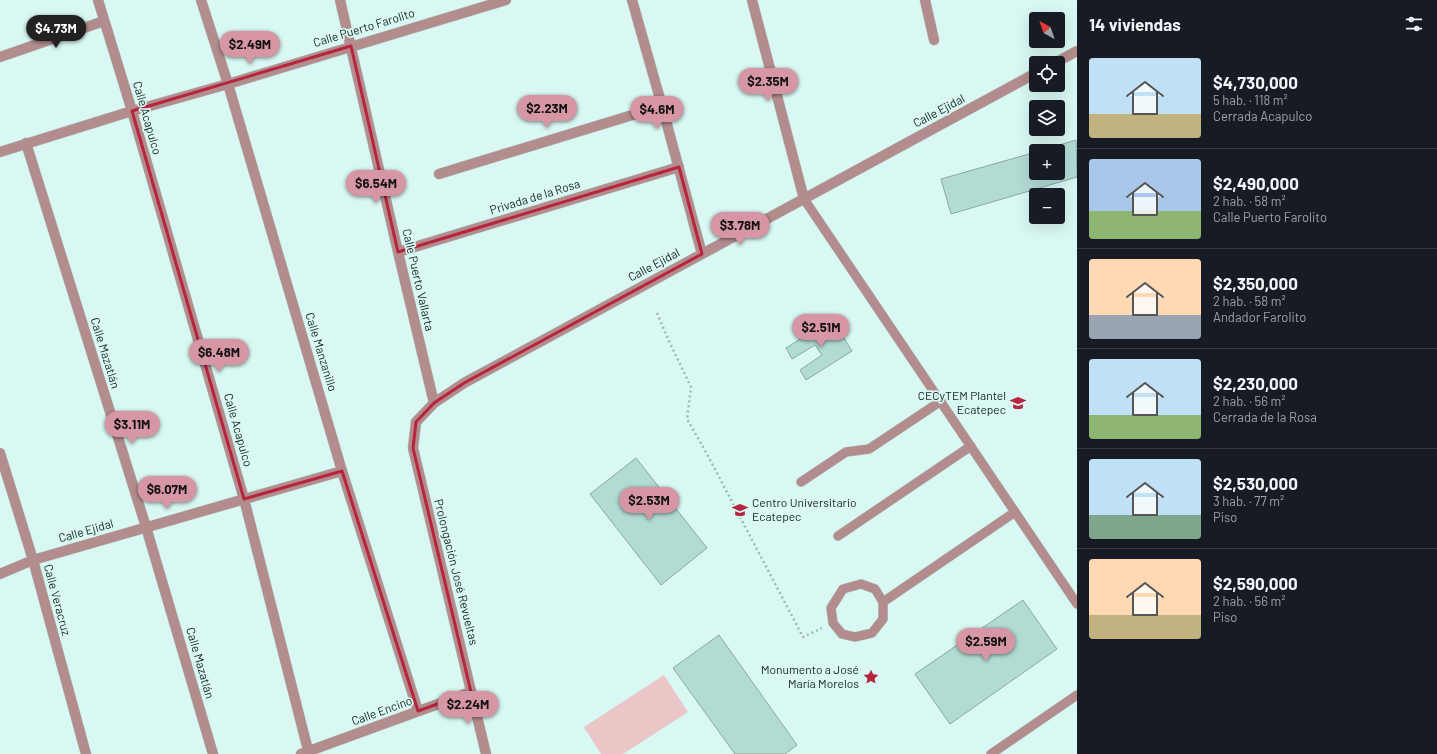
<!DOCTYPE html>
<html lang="es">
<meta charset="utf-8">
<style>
:root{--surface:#171b24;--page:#20242c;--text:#f1f3f6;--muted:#9ea1a6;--line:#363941;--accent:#d696a3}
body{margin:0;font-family:Barlow,sans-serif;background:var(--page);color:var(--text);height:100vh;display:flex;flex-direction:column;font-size:15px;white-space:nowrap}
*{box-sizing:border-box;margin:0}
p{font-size:13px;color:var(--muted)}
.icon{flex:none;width:22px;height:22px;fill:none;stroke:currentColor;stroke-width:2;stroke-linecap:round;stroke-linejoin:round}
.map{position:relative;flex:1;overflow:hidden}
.sheet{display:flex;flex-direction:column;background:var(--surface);width:360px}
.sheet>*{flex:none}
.needle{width:26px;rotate:320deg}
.fabs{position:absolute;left:1029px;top:12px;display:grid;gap:8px}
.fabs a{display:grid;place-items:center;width:36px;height:36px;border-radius:4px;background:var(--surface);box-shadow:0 4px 16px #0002;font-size:20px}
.price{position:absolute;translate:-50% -34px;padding:0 9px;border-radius:14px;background:var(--accent);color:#111;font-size:13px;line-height:26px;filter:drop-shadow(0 1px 2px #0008)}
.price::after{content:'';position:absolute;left:50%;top:24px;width:12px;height:9px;margin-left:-6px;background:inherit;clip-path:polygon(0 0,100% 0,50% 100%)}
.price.active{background:#222;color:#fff}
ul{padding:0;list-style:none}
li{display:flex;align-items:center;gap:12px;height:100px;padding:0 12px}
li+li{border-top:1px solid var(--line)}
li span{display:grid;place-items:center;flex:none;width:112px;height:80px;border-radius:4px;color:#555}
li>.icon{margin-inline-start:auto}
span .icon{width:48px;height:48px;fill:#fffc;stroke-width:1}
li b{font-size:17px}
h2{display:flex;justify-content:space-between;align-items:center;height:48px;padding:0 12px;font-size:17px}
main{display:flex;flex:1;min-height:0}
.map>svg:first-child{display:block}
.green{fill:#eac6c7}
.building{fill:#b2dbd4;stroke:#8ba9a3}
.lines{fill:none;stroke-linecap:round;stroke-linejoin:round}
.lane-casing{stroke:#b6d2cd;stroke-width:10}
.street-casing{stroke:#b6d2cd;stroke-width:11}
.path{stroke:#9fb8b4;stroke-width:2.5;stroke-dasharray:2 3;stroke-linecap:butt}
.lane{stroke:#b38d8d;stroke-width:9}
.street{stroke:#b38d8d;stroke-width:10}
.marked{fill:none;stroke:#b6243e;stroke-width:3;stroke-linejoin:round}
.labels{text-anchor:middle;stroke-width:3.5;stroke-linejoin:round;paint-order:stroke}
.street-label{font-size:12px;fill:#172321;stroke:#d9f8f3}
.poi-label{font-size:12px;fill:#172321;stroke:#d9f8f3;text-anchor:end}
</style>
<main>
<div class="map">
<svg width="1077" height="754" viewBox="0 0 1077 754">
<rect width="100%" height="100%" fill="#d9f8f3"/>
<!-- green -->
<path class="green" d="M664,675L688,712L623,754H601L584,727Z"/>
<!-- building -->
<path class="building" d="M1076,140L1077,177L951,214L941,179L1036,152V173H1058V151H1039Z
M832,319L852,351L806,380L800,370L822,355L815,345L792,359L786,348Z
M636,458L707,548L661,585L590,494Z
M1023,600L1057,649L950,724L915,674Z
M719,635L797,745L785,754H735L673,668Z"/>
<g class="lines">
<defs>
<path id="lane" d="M804,199L1077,604
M801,482L846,452L869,449L941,401
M838,536L971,446
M861,584L875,589L883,602V619L872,633L855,637L842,634L833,623L831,608L843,589Z
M883,602L1015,512
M991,754L1077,695"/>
<path id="street" d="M98,0L132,111L244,499L309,754
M201,0L228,84L342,471L418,711
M340,0L398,252L434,403
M632,0L662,106L702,254
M752,0L804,199
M925,0L934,40
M0,57L104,21
M1055,63L1077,51
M26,143L146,527L213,754
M0,152L132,111L228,84L506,0
M439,174L662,106
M398,252L679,167
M0,453L33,560L86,754
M0,574L33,560L342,471
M301,754L471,692
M486,754L413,448L416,422L434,403L464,383L1036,73"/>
</defs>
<!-- lane casing -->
<use href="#lane" class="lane-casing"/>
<!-- street casing -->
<use href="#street" class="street-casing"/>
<!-- path -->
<path class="path" d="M657,313L668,339L691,387L687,419L707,454L803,637L822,628"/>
<!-- lane -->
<use href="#lane" class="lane"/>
<!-- street -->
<use href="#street" class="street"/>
</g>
<!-- marked area -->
<path class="marked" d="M351,46L398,252L679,167L702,254L464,383L434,403L416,422L413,448L471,692L418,711L342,471L244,499L132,111Z"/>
<!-- icons -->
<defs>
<symbol id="school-bare" viewBox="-9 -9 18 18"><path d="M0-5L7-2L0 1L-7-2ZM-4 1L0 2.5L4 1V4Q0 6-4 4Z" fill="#b6243e" stroke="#d9f8f3" stroke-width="2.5" paint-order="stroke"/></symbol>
<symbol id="university-bare" viewBox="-9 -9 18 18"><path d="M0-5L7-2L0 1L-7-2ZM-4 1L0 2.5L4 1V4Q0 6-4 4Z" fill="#b6243e" stroke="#d9f8f3" stroke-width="2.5" paint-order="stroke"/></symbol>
<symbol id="sight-bare" viewBox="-9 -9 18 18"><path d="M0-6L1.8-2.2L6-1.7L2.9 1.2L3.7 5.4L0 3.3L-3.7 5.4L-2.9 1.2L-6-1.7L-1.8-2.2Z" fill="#b6243e" stroke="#d9f8f3" stroke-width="2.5" paint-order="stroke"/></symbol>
</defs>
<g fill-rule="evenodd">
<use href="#school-bare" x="1007" y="392" width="22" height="22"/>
<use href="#university-bare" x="729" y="499" width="22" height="22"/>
<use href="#sight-bare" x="860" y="666" width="22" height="22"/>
</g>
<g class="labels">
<!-- street labels -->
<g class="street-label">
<text transform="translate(364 28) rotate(-17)" y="4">Calle Puerto Farolito</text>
<text transform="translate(939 111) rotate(-28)" y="4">Calle Ejidal</text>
<text transform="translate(147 118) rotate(74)" y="4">Calle Acapulco</text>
<text transform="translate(535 197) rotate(-17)" y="4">Privada de la Rosa</text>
<text transform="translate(654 265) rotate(-28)" y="4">Calle Ejidal</text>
<text transform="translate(418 280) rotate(77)" y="4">Calle Puerto Vallarta</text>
<text transform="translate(321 352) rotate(73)" y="4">Calle Manzanillo</text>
<text transform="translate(105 353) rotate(73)" y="4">Calle Mazatlán</text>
<text transform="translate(238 430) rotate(74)" y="4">Calle Acapulco</text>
<text transform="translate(86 531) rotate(-16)" y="4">Calle Ejidal</text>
<text transform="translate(456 572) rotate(76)" y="4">Prolongación José Revueltas</text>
<text transform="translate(57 600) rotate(75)" y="4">Calle Veracruz</text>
<text transform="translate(200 663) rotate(74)" y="4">Calle Mazatlán</text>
<text transform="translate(382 711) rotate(-20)" y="4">Calle Encino</text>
</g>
<!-- poi labels -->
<g class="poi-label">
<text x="1006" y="400">CECyTEM Plantel<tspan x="1006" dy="14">Ecatepec</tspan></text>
<text x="752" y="507" text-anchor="start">Centro Universitario<tspan x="752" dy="14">Ecatepec</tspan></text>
<text x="859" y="674">Monumento a José<tspan x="859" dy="14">María Morelos</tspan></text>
</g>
</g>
</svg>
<div class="fabs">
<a><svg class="needle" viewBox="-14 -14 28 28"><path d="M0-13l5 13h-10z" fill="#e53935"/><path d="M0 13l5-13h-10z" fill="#9ea1a6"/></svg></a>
<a><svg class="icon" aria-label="locate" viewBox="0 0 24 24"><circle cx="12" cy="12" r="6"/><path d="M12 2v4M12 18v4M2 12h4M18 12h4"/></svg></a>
<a><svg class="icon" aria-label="layers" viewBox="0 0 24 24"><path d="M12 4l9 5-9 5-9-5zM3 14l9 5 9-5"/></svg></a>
<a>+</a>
<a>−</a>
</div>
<b class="price active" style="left:56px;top:49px">$4.73M</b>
<b class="price" style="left:250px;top:65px">$2.49M</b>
<b class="price" style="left:768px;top:102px">$2.35M</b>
<b class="price" style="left:547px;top:129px">$2.23M</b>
<b class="price" style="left:657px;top:130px">$4.6M</b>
<b class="price" style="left:376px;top:204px">$6.54M</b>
<b class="price" style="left:740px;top:246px">$3.78M</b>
<b class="price" style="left:821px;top:348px">$2.51M</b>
<b class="price" style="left:219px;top:373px">$6.48M</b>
<b class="price" style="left:132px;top:445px">$3.11M</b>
<b class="price" style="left:167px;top:510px">$6.07M</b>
<b class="price" style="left:649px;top:521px">$2.53M</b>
<b class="price" style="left:986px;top:662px">$2.59M</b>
<b class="price" style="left:468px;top:725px">$2.24M</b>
</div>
<section class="sheet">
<h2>14 viviendas<svg class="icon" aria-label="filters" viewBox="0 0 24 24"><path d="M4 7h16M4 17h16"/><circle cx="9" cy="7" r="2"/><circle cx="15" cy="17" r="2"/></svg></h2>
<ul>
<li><span style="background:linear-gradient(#bfe0f5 70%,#c2b280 0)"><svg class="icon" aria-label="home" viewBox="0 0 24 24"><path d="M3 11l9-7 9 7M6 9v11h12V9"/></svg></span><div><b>$4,730,000</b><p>5 hab. · 118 m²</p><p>Cerrada Acapulco</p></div></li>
<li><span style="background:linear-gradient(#a9c7e8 65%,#8fb573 0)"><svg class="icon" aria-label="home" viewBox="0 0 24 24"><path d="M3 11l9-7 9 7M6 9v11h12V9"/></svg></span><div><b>$2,490,000</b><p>2 hab. · 58 m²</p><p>Calle Puerto Farolito</p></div></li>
<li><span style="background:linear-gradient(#ffd9b3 70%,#9aa5b1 0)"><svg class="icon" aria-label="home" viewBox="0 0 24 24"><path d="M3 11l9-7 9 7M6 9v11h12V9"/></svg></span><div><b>$2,350,000</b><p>2 hab. · 58 m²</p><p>Andador Farolito</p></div></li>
<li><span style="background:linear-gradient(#bfe0f5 70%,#8fb573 0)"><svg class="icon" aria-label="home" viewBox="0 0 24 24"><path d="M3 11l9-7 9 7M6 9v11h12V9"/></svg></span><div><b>$2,230,000</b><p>2 hab. · 56 m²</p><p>Cerrada de la Rosa</p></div></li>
<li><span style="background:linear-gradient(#bfe0f5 70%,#7fa58c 0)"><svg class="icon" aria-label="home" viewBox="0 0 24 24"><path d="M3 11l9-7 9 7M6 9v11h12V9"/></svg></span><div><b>$2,530,000</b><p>3 hab. · 77 m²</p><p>Piso</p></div></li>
<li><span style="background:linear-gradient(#ffd9b3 70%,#c2b280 0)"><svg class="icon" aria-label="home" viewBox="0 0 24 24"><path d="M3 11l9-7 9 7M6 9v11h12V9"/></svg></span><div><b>$2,590,000</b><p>2 hab. · 56 m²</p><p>Piso</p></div></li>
</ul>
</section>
</main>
